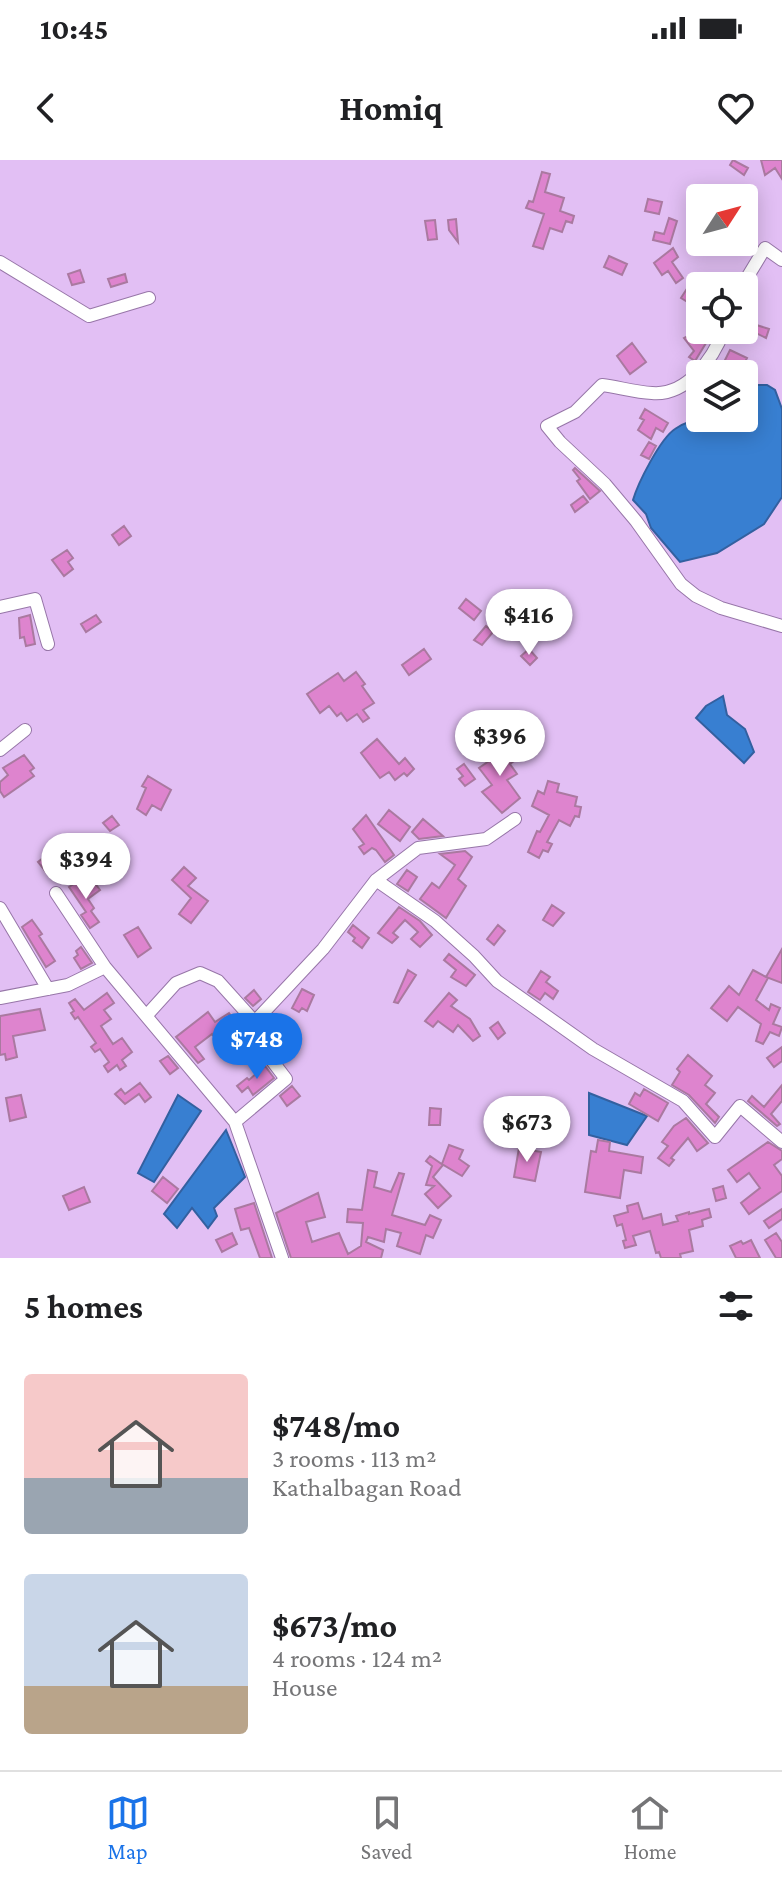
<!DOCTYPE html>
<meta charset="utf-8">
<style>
:root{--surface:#fff;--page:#f2f2f2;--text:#202124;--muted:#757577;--line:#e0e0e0;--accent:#1a73e8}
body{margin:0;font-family:"Crimson Pro",serif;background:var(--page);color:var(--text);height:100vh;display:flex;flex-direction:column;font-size:30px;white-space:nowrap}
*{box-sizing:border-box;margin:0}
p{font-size:26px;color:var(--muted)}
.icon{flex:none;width:44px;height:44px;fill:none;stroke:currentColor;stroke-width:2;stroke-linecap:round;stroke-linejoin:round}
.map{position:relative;height:1098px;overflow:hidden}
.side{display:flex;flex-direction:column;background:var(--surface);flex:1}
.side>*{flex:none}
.needle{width:52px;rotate:54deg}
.controls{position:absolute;left:686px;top:24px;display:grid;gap:16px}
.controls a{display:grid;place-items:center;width:72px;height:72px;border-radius:8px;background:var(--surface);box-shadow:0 4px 20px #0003;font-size:40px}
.price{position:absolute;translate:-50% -68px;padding:0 18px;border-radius:28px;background:#fff;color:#222;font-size:26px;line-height:52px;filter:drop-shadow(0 2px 4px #0008)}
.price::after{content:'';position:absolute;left:50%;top:48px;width:24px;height:18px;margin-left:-12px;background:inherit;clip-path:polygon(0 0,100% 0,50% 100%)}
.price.on{background:var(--accent);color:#fff}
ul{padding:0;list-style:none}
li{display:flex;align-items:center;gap:24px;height:200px;padding:0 24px}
li span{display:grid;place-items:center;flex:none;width:224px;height:160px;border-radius:8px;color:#555}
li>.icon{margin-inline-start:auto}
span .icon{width:96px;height:96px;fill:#fffc;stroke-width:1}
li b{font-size:34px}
h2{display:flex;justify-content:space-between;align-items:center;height:96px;padding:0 24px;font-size:34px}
.status{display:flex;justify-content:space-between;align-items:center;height:56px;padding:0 40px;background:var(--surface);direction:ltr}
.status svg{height:22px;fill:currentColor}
header{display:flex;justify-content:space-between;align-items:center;height:104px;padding:0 24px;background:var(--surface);font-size:36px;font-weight:700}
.menu{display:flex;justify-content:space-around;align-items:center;height:112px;border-top:2px solid var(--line);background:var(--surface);font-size:22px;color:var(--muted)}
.menu a{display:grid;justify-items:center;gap:4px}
.menu .on{color:var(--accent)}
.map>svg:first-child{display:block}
.water{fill:#387fd1;stroke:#3360a0;stroke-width:2}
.building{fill:#de84ce;stroke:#aa79a0;stroke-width:2}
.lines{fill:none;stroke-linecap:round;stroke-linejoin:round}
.minor-casing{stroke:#9776a8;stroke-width:14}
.minor{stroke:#fff;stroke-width:12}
</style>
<div class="status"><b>10:45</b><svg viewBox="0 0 49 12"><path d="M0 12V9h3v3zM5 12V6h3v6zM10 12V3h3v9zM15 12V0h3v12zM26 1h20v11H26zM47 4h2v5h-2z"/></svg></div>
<header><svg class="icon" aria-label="back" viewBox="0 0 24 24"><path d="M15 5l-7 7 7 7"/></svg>Homiq<svg class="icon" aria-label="heart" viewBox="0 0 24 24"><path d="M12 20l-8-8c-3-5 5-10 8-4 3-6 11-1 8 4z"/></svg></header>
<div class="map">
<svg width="782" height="1098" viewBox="0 0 782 1098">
<rect width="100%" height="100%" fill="#e2bff4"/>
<!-- water -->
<path class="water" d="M751,225H767L775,230L782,249V337L764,364L717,393L680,402L651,368L646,354L633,340C638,323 660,279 675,269C694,255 722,258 744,258V229Z
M723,536L727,555L745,569L754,592L744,603L696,558L706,546Z
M589,933L647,956L627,985L589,975Z
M178,935L201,951L154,1022L138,1013Z
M226,970L245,1017L214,1048L217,1056L208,1068L192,1048L177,1068L164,1054Z"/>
<!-- building -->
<path class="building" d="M733,0L748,8L744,15L730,5Z
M761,0H782V19L775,8L765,15Z
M542,12L550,14L545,32L564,38L560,51L574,56L572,63L566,61L562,72L550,68L543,89L533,86L544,54L526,48L529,41L533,42Z
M648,39L662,42L659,54L645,51Z
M669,58L677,61L670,84L653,80L655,72L664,74Z
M456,59L458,82L449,70L448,60Z
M435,60L437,79L428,80L425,61Z
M673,88L678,97L672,102L683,118L676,123L668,111L662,115L654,103Z
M609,96L627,104L622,115L604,107Z
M80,110L84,122L72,125L68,114Z
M125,114L127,122L111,127L108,119Z
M688,127L700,134L694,146L681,138Z
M744,148L754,152L750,163L769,169L766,178L748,169L744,177Z
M703,170H714L695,201L689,197L694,191L684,178L691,174L696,181Z
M632,183L646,202L630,214L617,196Z
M730,190L747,198L741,210L724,202Z
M645,249L668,263L663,272L656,268L651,279L638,270L644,260L640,258Z
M649,282L656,286L649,299L641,295Z
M575,308L600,331L590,339L577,321L580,319L573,310Z
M583,336L588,342L575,352L571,345Z
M124,366L131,376L119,385L112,375Z
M67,390L73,398L68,402L73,409L64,416L52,400Z
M466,439L481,451L474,460L459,448Z
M30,455L35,484L26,486L24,477L20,478L19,458Z
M96,455L101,462L86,472L81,464Z
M486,466L493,472L482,485L474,480Z
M424,489L431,499L409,515L402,505Z
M529,489L537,498L530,505L521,496Z
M356,512L365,524L362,526L374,543L363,550L369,558L363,562L357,554L347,561L341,553L337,556L329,546L320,553L307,534L338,513L344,521Z
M377,579L399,604L405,598L414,609L407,616L404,613L395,620L389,612L380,618L361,593Z
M507,585L513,592L510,595L514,601L510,604L517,614L507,620L520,638L502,653L482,632L492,625L479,608L489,601L483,594L490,588L495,594Z
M24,595L34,608L30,611L34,616L4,637L0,631V622L8,615L3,608Z
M464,604L475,619L465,626L459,619L463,616L457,609Z
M148,616L171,630L161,650L152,645L146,655L137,649L146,628L142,626Z
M548,621L559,624L557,632L577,637L575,646L581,647L579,657L575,656L570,666L559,660L547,682L552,684L548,692L543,690L539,698L528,692L537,671L540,672L549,655L532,646L538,631L544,634Z
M389,650L410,667L400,681L378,664Z
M366,655L394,695L385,702L376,690L372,688L364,694L359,687L364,684L353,669Z
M112,656L119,665L110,671L103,663Z
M423,659L443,676L419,679L412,672Z
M88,679L94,687L83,696L77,687Z
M465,691L472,697L458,719L466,726L446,758L420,739L432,723L439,728L455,705L440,694Z
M47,695L55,705L46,712L38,702Z
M184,707L196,718L188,726L208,741L191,763L179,754L191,738L172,720Z
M407,710L417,717L408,731L397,724Z
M77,722L83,730L94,722L100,730L88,739L94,748L91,751L99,762L90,768L81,755L86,752L69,727Z
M552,745L564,753L553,766L543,760Z
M399,747L420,761L432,775L420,787L411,779L418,772L405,760L393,773L398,777L392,783L378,773Z
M32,760L42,774L39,776L55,801L46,807L22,767Z
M353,765L369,778L362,788L353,781L355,778L348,772Z
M498,765L505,771L494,785L487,779Z
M138,767L151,788L138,797L124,775Z
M81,787L92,803L81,809L74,798L78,795L76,791Z
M782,789V823L766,817Z
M449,794L475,815L466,826L451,817L456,810L444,800Z
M408,810L416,815L398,843L394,842Z
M753,810L768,818L756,840L769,850L771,844L780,848L773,864L782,867L779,876L770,872L763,884L756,881L761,864L738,847L727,861L711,848L729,826L739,835Z
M541,811L550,817L546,822L558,831L553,839L545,833L540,840L528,832Z
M302,829L314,835L307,851L302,848L299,852L292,848Z
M254,830L261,839L253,846L245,838Z
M107,833L114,843L104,850L111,859L101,866L113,884L122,878L132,892L122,900L126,906L120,910L117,905L108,912L104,906L109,902L100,889L95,892L91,887L96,883L78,857L75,859L71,853L74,851L69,843L75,839L84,850Z
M449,833L457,840L451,846L470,859L480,876L473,881L458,865L453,872L438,861L433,867L425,861Z
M40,849L45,870L13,876L17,897L6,900L5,894L0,895V856Z
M208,852L215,862L229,853L236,863L223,872L233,885L225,891L212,874L195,887L204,899L198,903L176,877Z
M498,862L505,873L498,879L490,868Z
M782,887V901L774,907L767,898Z
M688,895L712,916L705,925L715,933L706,944L719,957L715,963L689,935L672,925L680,912L677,909Z
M168,896L178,908L170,914L160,901Z
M265,906L274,918L253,935L248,927L242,932L237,926L247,918L249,920Z
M140,923L151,937L145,942L139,934L125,944L115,934L121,929L125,934Z
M782,925V941L771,954L780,964L777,966L748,941L752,936L764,947Z
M292,926L300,936L287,946L280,936Z
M644,929L668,943L658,961L629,944L635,933L640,936Z
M21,935L26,957L10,961L6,938Z
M430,948L441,949L440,965H429Z
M686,958L708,983L697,991L688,978L671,998L674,1000L669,1006L658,998L668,986L662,982L674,966Z
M598,980L610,982L609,991L643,997L641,1013L624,1010L620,1038L585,1032L591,991L596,992Z
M768,982L782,991V999L774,1005L782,1016V1031L749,1054L741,1043L760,1028L749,1013L737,1022L728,1010Z
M449,985L463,990L459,999L469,1006L462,1016L442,1004Z
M519,988L541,992L535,1021L514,1017Z
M430,996L443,1005L433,1017L451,1036L438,1048L425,1034L434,1026L426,1025L432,1006L426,1001Z
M368,1010L377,1012L374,1027L391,1032L399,1013L404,1014L392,1055L425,1065L430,1055L441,1060L433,1078L426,1075L420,1094L397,1086L401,1073L386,1069L384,1082L368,1077L366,1082L383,1090L381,1098H291L276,1053L318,1033L325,1057L306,1062L312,1082L339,1073L348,1094L361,1086L363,1063L347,1062L348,1049L362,1050Z
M163,1017L178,1029L167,1043L152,1031Z
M723,1026L726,1038L716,1041L713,1029Z
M84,1027L90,1042L69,1050L63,1036Z
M254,1043L272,1098H260L249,1068L241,1070L235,1049Z
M638,1043L643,1059L661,1054L663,1065L678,1061L676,1056L689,1052V1054L709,1049L711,1057L702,1060L703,1066L689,1070L693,1091L680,1094L681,1098H661L659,1092L656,1093L650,1071L633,1076L636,1085L625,1088L623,1081L626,1080L622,1064L617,1066L614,1056L628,1052L627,1046Z
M782,1049V1059L769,1068L764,1061Z
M232,1073L237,1084L222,1092L216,1080Z
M776,1073L782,1082V1098H776L765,1080Z
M751,1080L760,1098H736L730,1086L741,1081L743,1084Z"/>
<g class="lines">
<defs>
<path id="minor" d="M0,102L89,156L149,138
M742,126L765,88L782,100
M724,170C713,199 687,236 652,233C635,232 618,227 602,225L575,252L547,266L560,282L605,324L636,361L681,424L696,436L721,448L782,466
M0,447L35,439L48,484
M0,590L25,570
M376,720L435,761L474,796L497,821L593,889L683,941L715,977L740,946L782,982
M56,733L105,807
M0,748L48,829
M0,838L68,825L105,807L235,962L282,1098
M147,855L176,823L200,813L218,821L255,862
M235,962L286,919L248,869L323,789L376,720L418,688L486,679L515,659"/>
</defs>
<!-- minor casing -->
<use href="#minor" class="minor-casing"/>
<!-- minor -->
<use href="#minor" class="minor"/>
</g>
</svg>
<div class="controls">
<a><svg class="needle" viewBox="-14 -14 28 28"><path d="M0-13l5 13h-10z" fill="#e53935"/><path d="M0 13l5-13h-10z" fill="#757577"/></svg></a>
<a><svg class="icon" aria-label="locate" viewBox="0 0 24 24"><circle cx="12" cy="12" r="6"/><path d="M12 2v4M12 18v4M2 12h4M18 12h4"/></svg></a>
<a><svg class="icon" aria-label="layers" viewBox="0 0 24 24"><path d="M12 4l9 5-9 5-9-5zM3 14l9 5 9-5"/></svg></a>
</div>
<b class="price" style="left:529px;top:497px">$416</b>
<b class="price" style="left:500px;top:618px">$396</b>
<b class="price" style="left:86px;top:741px">$394</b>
<b class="price on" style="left:257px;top:921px">$748</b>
<b class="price" style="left:527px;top:1004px">$673</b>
</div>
<section class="side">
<h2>5 homes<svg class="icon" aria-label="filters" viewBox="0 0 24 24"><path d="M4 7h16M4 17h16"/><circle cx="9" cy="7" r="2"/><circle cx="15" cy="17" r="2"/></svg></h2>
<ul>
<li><span style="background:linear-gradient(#f6c9c9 65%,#9aa5b1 0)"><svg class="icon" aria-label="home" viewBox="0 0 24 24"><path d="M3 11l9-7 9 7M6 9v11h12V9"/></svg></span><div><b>$748/mo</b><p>3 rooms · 113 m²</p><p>Kathalbagan Road</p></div></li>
<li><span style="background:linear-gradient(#c9d6e8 70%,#b9a48a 0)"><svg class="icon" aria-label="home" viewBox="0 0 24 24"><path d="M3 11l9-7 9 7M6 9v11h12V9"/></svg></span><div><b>$673/mo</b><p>4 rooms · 124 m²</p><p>House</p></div></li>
</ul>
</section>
<nav class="menu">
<a class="on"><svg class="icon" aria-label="map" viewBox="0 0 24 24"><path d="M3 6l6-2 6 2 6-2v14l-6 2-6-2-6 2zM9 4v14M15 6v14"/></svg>Map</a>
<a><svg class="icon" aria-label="saved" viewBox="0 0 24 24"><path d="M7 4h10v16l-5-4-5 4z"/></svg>Saved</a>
<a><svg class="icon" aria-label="home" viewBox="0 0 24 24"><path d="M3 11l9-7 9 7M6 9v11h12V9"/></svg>Home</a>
</nav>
